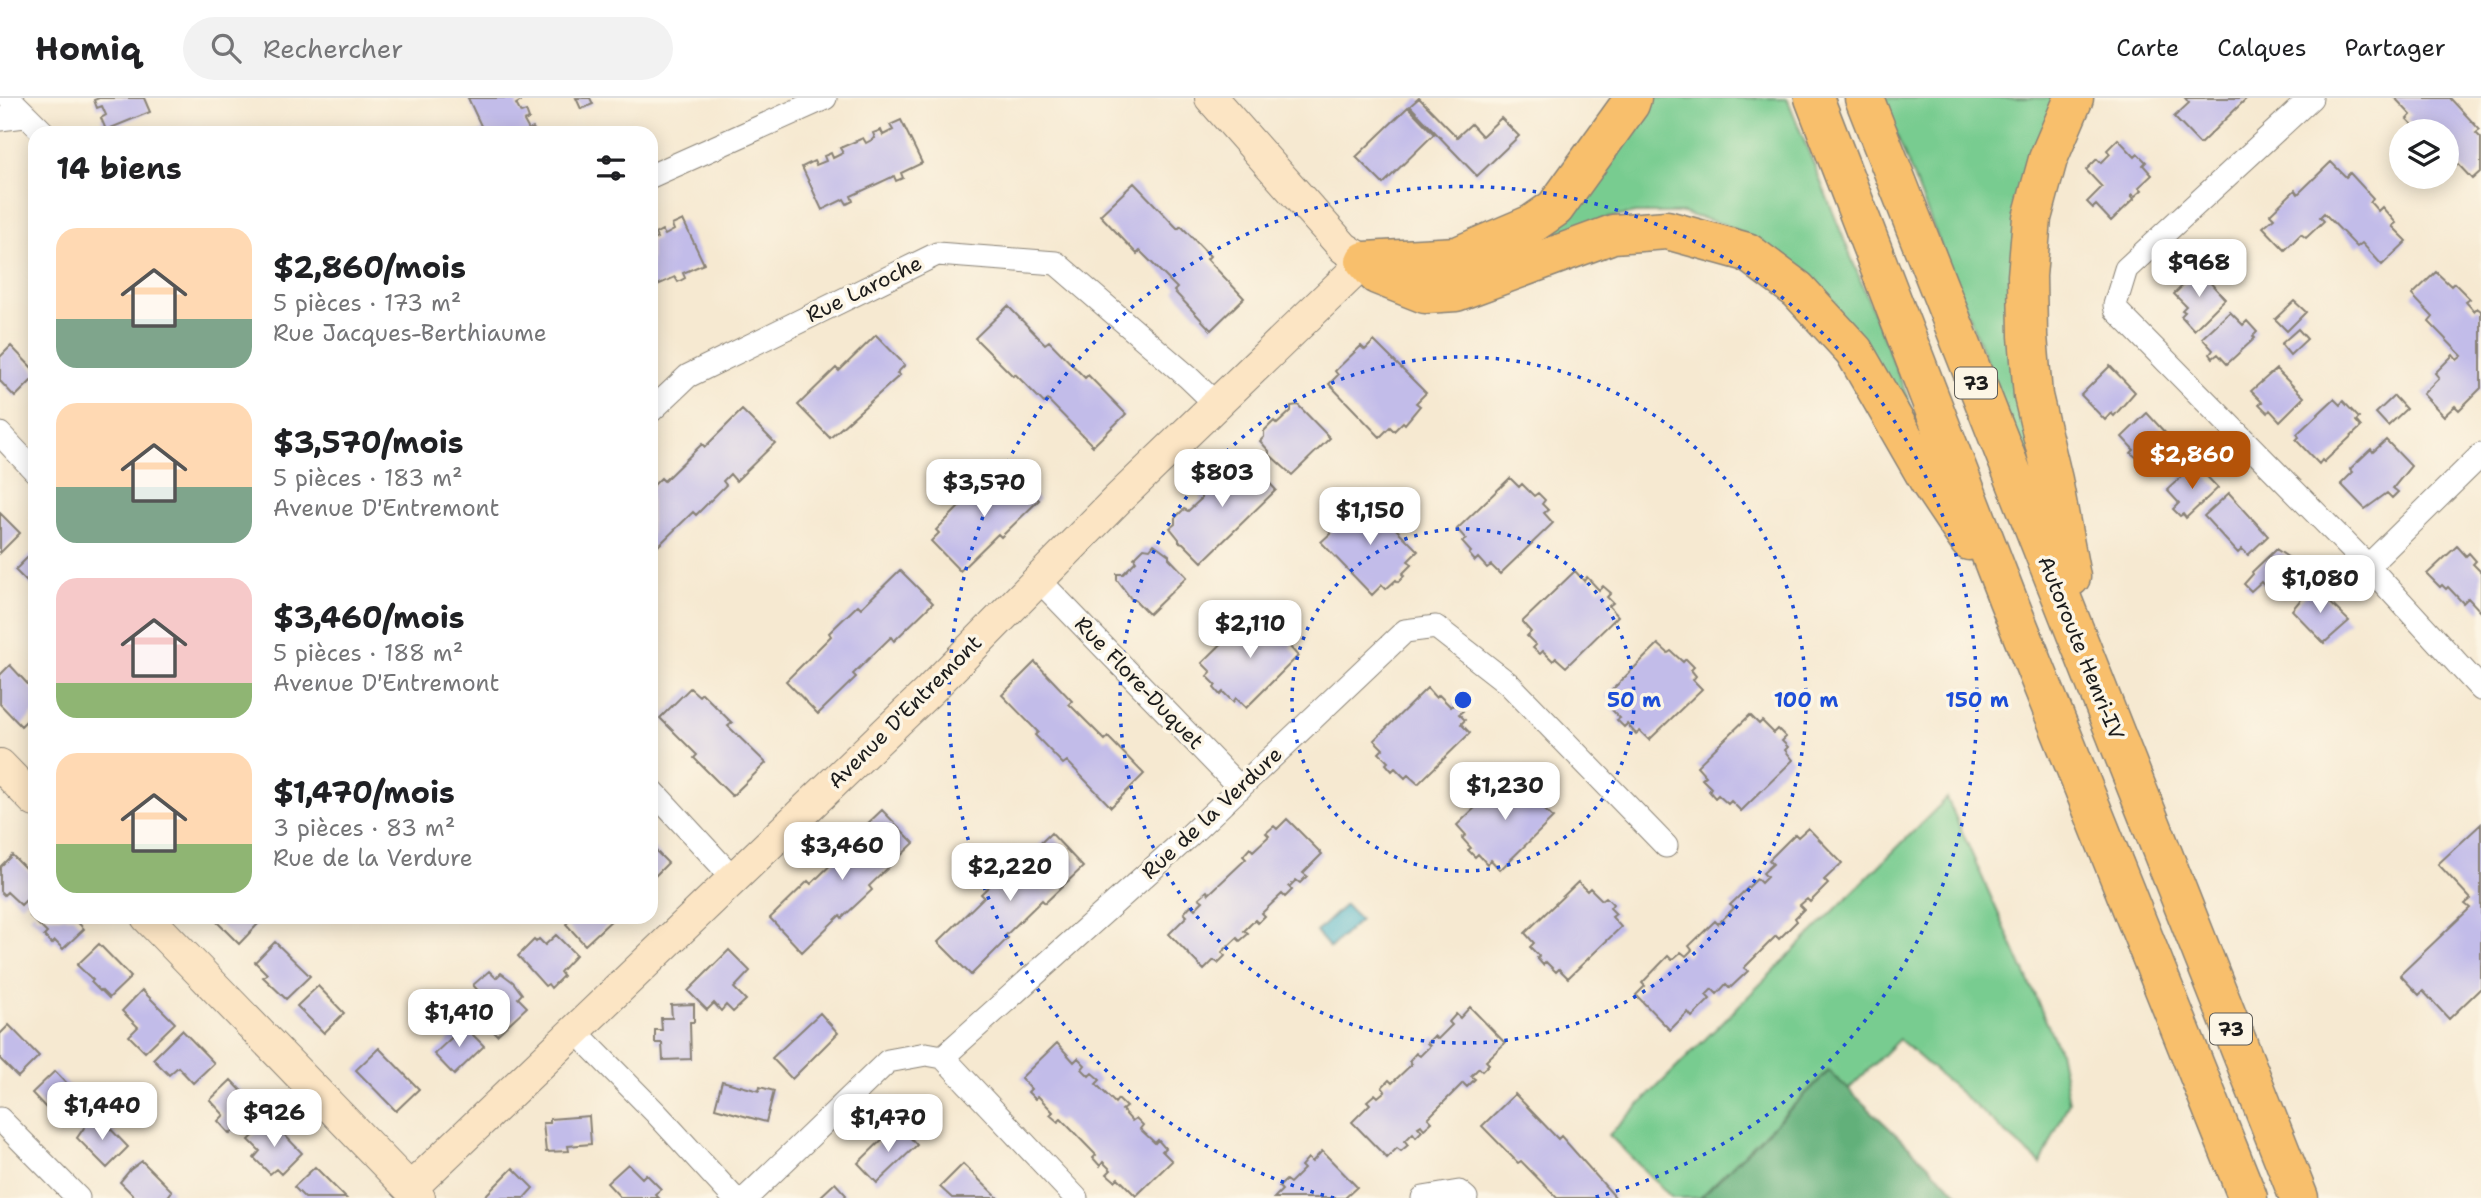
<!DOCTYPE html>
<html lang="fr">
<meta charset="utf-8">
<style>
:root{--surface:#fff;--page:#f2f2f2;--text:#202124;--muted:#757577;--line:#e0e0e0;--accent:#b45309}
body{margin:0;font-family:"Shantell Sans",sans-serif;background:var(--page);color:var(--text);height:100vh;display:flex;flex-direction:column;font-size:26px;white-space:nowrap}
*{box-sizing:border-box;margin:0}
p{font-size:23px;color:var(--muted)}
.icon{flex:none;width:38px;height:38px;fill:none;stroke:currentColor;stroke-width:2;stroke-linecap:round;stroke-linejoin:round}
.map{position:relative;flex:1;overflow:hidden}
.drawer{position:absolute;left:28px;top:28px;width:630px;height:798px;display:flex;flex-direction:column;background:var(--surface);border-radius:21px;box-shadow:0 4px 18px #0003}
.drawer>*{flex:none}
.controls{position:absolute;left:2389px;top:21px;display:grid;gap:14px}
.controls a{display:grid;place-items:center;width:70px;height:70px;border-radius:50%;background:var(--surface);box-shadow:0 4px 18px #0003;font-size:35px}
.price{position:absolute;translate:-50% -60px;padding:0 16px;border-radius:14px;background:#fff;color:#222;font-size:23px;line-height:46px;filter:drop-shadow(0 2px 4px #0008)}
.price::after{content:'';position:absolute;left:50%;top:42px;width:21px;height:16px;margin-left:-10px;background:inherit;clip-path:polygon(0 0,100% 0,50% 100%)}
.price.current{background:var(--accent);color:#fff}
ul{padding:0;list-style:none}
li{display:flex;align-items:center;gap:21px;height:175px;padding:0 28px}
li span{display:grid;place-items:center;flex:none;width:196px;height:140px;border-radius:21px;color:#555}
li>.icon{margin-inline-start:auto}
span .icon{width:84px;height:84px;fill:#fffc;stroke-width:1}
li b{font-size:30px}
h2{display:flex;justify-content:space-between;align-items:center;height:84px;padding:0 28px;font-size:30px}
header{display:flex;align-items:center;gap:42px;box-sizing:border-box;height:98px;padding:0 35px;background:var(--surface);border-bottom:2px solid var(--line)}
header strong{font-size:33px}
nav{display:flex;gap:38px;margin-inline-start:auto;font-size:24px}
.search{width:490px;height:63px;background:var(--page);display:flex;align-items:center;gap:18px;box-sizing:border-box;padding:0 24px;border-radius:38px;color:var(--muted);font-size:26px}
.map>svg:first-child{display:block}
.green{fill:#78cc90;stroke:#4a7456;stroke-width:2}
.forest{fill:#62b07a;stroke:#3f664b;stroke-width:2}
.water{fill:#4bb4c9;stroke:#346872;stroke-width:2}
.building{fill:#c2bce9}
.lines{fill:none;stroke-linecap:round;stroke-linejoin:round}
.street-casing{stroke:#898276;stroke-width:25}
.secondary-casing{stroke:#898276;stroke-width:34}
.highway-casing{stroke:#898276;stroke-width:41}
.street{stroke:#fff;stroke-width:23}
.secondary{stroke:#fce5c4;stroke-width:32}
.highway{stroke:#f8bf6c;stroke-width:38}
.ring{fill:none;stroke:#1d4ed8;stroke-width:3.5;stroke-dasharray:3.5 7}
.labels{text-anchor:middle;stroke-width:7;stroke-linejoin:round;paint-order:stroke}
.shield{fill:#fcf5e5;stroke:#5f5d58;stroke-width:2}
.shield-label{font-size:19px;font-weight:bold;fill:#1c1c1c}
.street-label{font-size:21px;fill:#1c1c1c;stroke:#fcf5e5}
.centre{fill:#1d4ed8;stroke:#fcf5e5;stroke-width:3.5}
.ring-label{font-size:21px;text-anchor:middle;font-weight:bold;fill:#1d4ed8;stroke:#fcf5e5;stroke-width:7;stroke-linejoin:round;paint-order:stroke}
</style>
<header>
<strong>Homiq</strong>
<div class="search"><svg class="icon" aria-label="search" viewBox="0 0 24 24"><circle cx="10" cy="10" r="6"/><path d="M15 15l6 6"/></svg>Rechercher</div>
<nav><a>Carte</a><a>Calques</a><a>Partager</a></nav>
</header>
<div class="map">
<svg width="2481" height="1100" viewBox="0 0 2481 1100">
<rect width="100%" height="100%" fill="#fcf5e5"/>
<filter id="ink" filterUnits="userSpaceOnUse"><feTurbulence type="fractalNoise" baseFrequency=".0143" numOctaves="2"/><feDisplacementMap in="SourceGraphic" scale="14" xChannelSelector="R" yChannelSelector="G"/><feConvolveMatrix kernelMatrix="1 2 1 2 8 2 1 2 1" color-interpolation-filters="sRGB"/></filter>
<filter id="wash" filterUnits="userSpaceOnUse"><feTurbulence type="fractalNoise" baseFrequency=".00686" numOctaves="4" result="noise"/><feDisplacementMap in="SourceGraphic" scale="28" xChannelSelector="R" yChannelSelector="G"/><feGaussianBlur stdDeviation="1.57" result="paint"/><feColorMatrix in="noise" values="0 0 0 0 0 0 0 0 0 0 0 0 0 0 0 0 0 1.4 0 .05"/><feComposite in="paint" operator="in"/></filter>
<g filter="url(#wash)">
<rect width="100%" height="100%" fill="#f6e9d1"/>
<!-- green -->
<path class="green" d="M1645,0H1787L1926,345L1753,141L1723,126L1682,115H1635L1604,121L1466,176Z
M1882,0H2061L2045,35L2036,366L2028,368Z
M1947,700L2059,952L2069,1004L2041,1066L1899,941L1848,992L1828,973L1700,1100H1672L1609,1037Z"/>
<!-- forest -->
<path class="forest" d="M1829,973L1963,1100H1700Z"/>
<!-- water -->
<path class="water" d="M1345,807L1360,822L1330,850L1316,834Z"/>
<g id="blocks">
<!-- building -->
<path class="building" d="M99,0H144L150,14L106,32L101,20L106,17L102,8L97,10L94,2Z
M468,0H520L521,3L516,6L521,15L526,13L529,21L524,23L529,32L533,30L536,35H477L483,32Z
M576,0H590L593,6L581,11Z
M1419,0L1457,39L1471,26L1482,38L1501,20L1519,38L1477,78L1410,8Z
M2185,0H2247L2200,46L2174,19L2189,5Z
M2395,0H2450L2480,32L2476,35L2481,40V73L2472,81L2458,66L2454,69L2446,61V33H2419L2407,21L2411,17Z
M1408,9L1434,36L1383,86L1356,59Z
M901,22L922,65L901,75L903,80L896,83L894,78L851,98L853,103L847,106L844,101L822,112L802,69L814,63L816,67L826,63L824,58L831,55L833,60L843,55L840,50L863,40L866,45L875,40L873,35L881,32L883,37L893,32L890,27Z
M2118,41L2135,59L2138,56L2146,64L2143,67L2152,77L2139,89L2142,92L2135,98L2132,96L2131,97L2134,101L2111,123L2096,107L2093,110L2087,104L2102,89L2086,72L2097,61L2101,65L2110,56L2107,52Z
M2331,64L2346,79L2350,75L2373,100L2370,104L2378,113L2382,109L2396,125L2392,128L2407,143L2382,167L2362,145L2357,149L2324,115L2320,119L2324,123L2306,140L2301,136L2285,152L2263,129L2274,120L2270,116L2295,92L2298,96Z
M1134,85L1178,131L1181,128L1210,158L1207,161L1244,200L1211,232L1174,193L1177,190L1140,153L1137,156L1100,117Z
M683,122L704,166L683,175L685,180L678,184L675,179L651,190V143L657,140L655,136L662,132L665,137L674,132L672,127Z
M2199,172L2225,201L2194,232L2181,218L2185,214L2182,212L2186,208L2174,196Z
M2436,174L2451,188L2454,185L2470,201L2466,204L2474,213L2477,210L2481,213V290L2459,312L2455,308L2444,318L2423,296L2439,280L2435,275L2453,257L2457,262L2462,258L2429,224L2433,219L2412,197Z
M2294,203L2306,214L2287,233L2275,221Z
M1008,208L1045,246L1049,243L1085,280L1088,277L1126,316L1093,348L1048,302L1044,305L1015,276L1013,278L975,240Z
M2230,214L2243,227L2247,223L2257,234L2253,238L2255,240L2227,266L2218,256L2213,260L2210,256L2213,252L2202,240Z
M2298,231L2307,241L2290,257L2281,246Z
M876,237L905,267L897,275L900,277L830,340L798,307L836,270L839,273Z
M1374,243L1426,295L1416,305L1420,308L1405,326L1403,324L1394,333L1390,329L1380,339L1329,286L1338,277L1335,273L1361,248L1365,252Z
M11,248L35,273V279L15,299L0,283V259Z
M2110,268L2135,294L2114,318L2111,315L2105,322L2081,297Z
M2276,271L2304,299L2280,323L2270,312L2268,315L2259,306L2262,304L2251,293Z
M2394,298L2406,311L2388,328L2376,315Z
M2334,301L2340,307L2343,303L2359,320L2356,323L2361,329L2324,364L2322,362L2319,366L2296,342L2299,339L2297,336Z
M1298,307L1330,340L1292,377L1269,356V353L1260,343L1264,339V333L1274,323L1277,326L1291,313V308Z
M742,312L775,345L736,383L730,376L723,383L726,387L696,417L693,414L655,451L651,446V390L661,380L664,383L702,346L705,349Z
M2147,315L2169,339L2145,363L2140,357L2137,360L2131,355L2134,352L2122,339Z
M2386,342L2411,368L2393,390L2398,394L2392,400L2387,395L2365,411L2341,386L2353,374L2350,371L2371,351L2373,354Z
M1244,359L1254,369L1257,368L1258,373L1276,392L1202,464L1183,445L1179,444V441L1170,430L1175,426V420L1184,411L1188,413L1201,401V395H1207V389H1213L1226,376L1224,372L1233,363L1239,364Z
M2195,366L2218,390L2186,420L2183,416L2180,418L2173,411L2179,405L2167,392Z
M1006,369L1039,402L1001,439L998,436L960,473L931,443L939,435L936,432L966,402L969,405Z
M1510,380L1519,389L1522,386L1534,398L1538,395L1545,402L1542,406L1548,412L1544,415L1553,425L1500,476L1491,467L1487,470L1478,460L1475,463L1469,456L1471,454L1462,444L1466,441L1457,431Z
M2229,395L2268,438L2248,457L2242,451L2238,455L2204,418Z
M1366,401L1418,453L1408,463L1412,466L1402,476L1404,478L1398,484L1396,482L1386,491L1382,487L1372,497L1321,444L1331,435L1327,431L1353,406L1357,410Z
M0,415L20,435L0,455Z
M1154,446L1169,457V460L1187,479L1149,516L1135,502H1132L1117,482V476H1123L1136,463L1134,460L1144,450L1150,451Z
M2457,448L2466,458L2469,455L2476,463L2473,466L2481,474V514L2468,500L2463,505L2448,489L2446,491L2442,487L2440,489L2427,476Z
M2276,451L2292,462L2289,465L2297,474L2273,497L2261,484L2251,493L2244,486L2253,476L2252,474Z
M35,452V492L15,472Z
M900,472L933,505L894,543L891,539L853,576L856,579L818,616L786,583L831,538L829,535L858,507L861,510Z
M1575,473L1584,483L1587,479L1599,492L1603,488L1611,495L1607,499L1613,505L1609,508L1618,518L1566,569L1556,560L1553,563L1543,553L1540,556L1533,550L1536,547L1527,538L1531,534L1522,524Z
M2315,490L2349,523L2324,545L2292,512L2307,494L2309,496Z
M1255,513L1264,523L1267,520L1279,532L1283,528L1291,536L1287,540L1293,546L1290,549L1298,558L1246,610L1236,600L1233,604L1223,594L1220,597L1214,590L1216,587L1207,578L1211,574L1202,565Z
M1658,546L1668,555L1671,553L1683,564L1686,561L1694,569L1691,572L1696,578L1693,582L1702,591L1649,642L1640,633L1636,636L1627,626L1624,629L1617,622L1620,620L1611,611L1615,607L1606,598Z
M1035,564L1072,603L1069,606L1105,642L1108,639L1144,676L1111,709L1067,663L1063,666L1035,637L1038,634L1002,597Z
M10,567L35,594V614L21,628L0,606V577Z
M690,590L699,598L702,595L732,625L728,628L766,665L732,698L694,660L697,657L660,620Z
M1427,590L1436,600L1439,597L1451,609L1455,605L1463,613L1459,616L1465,622L1461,626L1470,635L1418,686L1408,677L1405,680L1395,670L1392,673L1386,666L1388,664L1379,655L1383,651L1374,642Z
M1750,617L1759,626L1762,623L1774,635L1778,631L1786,639L1782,643L1788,649L1785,652L1793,662L1741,713L1731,703L1728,706L1718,697L1715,700L1709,693L1711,690L1702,681L1706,678L1697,668Z
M1510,676L1519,685L1522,682L1534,694L1538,690L1545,698L1542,702L1548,708L1544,711L1553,720L1500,772L1491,762L1487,766L1478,756L1475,759L1468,752L1471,750L1462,740L1466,737L1457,727Z
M882,712L914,745L869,788L872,792L842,820L840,817L802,854L770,820L808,783L811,786L847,751L844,748Z
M1287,721L1322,756L1303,775L1307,778L1300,785L1296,782L1289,789L1292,792L1285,799L1282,796L1262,815L1265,818L1258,825L1255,822L1244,833L1248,836L1240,843L1237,840L1222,854L1225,858L1218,865L1214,862L1204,872L1169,836L1187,818L1184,815L1191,807L1195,811L1203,803L1199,800L1207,793L1209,796L1246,761L1243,758L1250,750L1253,753L1269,738L1266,735L1274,728L1277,731Z
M2481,726V890L2449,921L2423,893L2419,897L2400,877L2470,810L2465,806L2471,801L2438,766Z
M1808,730L1842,765L1824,782L1828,786L1810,804L1807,801L1800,807L1804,811L1795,820L1797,823L1779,841L1776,838L1744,870L1748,873L1730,890L1726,886L1717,896L1712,891L1706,897L1710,901L1692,919L1688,914L1670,932L1636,897L1645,888L1642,885L1668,858L1672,862L1681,854L1686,858L1692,852L1689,848L1715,823L1718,826L1734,810L1730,807L1757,781L1761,785L1767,779L1763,775L1773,766L1769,762L1795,736L1798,739Z
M1051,735L1083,769L1045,805L1042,802L1005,838L1008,840L971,877L938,844L984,799L981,796L1010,768L1014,771Z
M651,748L668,765L651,782Z
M12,757L35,780V793L21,807L7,794L4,797L0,793V769Z
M1578,784L1587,793L1590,790L1602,802L1606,799L1613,806L1610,810L1616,816L1612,819L1621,829L1568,880L1559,871L1556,874L1546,864L1543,867L1537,860L1539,858L1530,849L1534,845L1525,835Z
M35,814V819H73L84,831L63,851L55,843L52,846L44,838L47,835L30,818Z
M212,819H253L259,825L239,846Z
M573,819H615L585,847L566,826Z
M556,837L576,857L560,874L563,878L551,890L548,886L545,888L518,858L534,842L536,844L539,841L545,847Z
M275,844L310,878L286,901L263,879L267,876L255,864Z
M99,846L131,879L109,900L101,892L100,893L91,884L93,882L77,867Z
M729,852L750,873L734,890L746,902L733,914L726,907L721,913L714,905L707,912L688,893Z
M489,873L496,880L501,875L513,884L522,896L518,900L527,909L497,937L477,916L489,905L473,887Z
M318,888L344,915L324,935L297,908Z
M142,892L175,925L145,954L129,938L138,929L122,913Z
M694,906V924H690L691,961L663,962L662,945H655V932H662L661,920H672L671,907Z
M1470,909L1505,945L1486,963L1489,966L1482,973L1479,970L1471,978L1475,981L1467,989L1463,985L1428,1020L1432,1024L1424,1031L1421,1027L1418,1029L1422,1033L1416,1039L1413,1035L1405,1043L1408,1047L1401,1053L1397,1050L1387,1060L1352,1024L1370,1006L1367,1003L1375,996L1378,999L1385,993L1382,989L1389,982L1392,985L1412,966L1409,963L1416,955L1420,958L1430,948L1427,945L1434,938L1438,941L1452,927L1449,924L1456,916L1460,920Z
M820,915L838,935L792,981L772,960Z
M463,921L474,932L471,935L484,948L454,977L434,956L461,931L457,927Z
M9,927L39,958L18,979L0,961V936Z
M182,932L214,965L193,985L178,969L169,977L153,961Z
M1057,945L1074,964L1078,960L1085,967L1082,971L1089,978L1092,975L1100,982L1096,986L1115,1005L1118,1001L1126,1009L1122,1012L1132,1023L1136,1020L1143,1027L1140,1031L1155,1045L1158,1042L1165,1050L1162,1053L1172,1063L1136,1098L1118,1080L1115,1083L1107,1076L1111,1072L1103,1064L1100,1068L1093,1060L1096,1057L1061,1021L1058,1024L1050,1017L1053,1014L1038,998L1035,1001L1028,994L1031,991L1021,980Z
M379,950L419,991L396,1013L356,972Z
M55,973L86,1005L63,1028L32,995Z
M231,982L262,1014L241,1035L236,1030L230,1036L218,1023L224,1017L210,1002Z
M722,983L759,993L760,989L774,993L766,1024L715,1010Z
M1515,996L1558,1041L1561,1038L1616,1100H1557L1521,1063L1518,1065L1482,1028Z
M98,1018L128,1049L107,1070L77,1040L86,1027Z
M589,1018L591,1046L568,1048L569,1053L546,1054L543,1025H550V1021Z
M270,1022L302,1055L281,1076L276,1071L270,1076L254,1060L260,1053L249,1042Z
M898,1026L917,1047L877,1085L858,1065Z
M1322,1053L1357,1089L1345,1100H1274L1282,1092L1279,1089L1286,1082L1290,1085L1304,1071L1301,1068L1308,1060L1312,1064Z
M142,1063L172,1093L167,1100H136L120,1084L130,1072Z
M628,1066L642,1080L646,1076L661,1091L655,1096L659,1100H621L607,1085Z
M963,1066L998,1100H952L940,1089Z
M315,1069L346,1100H305L294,1089Z
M513,1070L533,1090L524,1100H483Z
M835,1085L846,1097L844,1100H819Z"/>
</g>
</g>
<g filter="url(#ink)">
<use href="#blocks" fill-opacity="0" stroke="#898276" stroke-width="2"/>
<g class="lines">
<defs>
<path id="street" d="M9,0L44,35
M2311,0L2126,171L2115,207L2116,212L2368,468L2481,591
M0,21L25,18
M651,78L825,0
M651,313L688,278L937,156L1056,165L1188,279L1216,306
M0,336L35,373
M2368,468L2481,357
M1038,481L1240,690
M651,691L734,781
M576,934L656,1015L734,1100
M943,959L1076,1100
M0,1021L78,1100
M746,1100L888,963L926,956L943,959L1189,738L1405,533L1436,529L1509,586L1666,748
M1423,1100L1459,1094L1466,1100"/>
<path id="secondary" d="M0,667L35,703
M147,819L419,1100
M410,1091L930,592L1118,401L1365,163L1344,150L1211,0"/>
<path id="highway" d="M1814,0L2008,502L2248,1100
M1864,0L2299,1100
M1365,163L1377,177L1425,196L1456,194L1613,136L1667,132L1747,154L1798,192L1854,253L1930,385L1969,443
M1365,163L1457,158L1532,126L1555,110L1630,6L1632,0
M2071,479L2053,382L2033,298L2028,238L2027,178L2032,120L2048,61L2074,0"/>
</defs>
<!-- street casing -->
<use href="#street" class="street-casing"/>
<!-- secondary casing -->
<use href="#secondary" class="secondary-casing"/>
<!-- highway casing -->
<use href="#highway" class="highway-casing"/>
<!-- street -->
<use href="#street" class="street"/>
<!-- secondary -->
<use href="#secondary" class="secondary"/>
<!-- highway -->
<use href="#highway" class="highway"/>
</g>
</g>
<!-- distance rings -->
<g class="ring">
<circle cx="1463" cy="602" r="171"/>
<circle cx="1463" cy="602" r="343"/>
<path d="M1334 1100A514 514 0 1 1 1592 1100"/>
</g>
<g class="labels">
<!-- shield labels -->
<g class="shield">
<rect x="1955" y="269.5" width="42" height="31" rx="5"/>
<rect x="2210" y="915.5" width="42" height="31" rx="5"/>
</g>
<g class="shield-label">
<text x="1976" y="292">73</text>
<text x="2231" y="938">73</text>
</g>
<!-- street labels -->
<g class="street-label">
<text transform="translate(864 191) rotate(-26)" y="7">Rue Laroche</text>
<text transform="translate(2081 550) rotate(68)" y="7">Autoroute Henri-IV</text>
<text transform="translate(1139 585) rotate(46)" y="7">Rue Flore-Duquet</text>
<text transform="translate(905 614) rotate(-45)" y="7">Avenue D'Entremont</text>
<text transform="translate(1212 715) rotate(-43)" y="7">Rue de la Verdure</text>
</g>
</g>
<circle cx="1463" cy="602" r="10" class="centre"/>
<g class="ring-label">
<text x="1634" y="609">50 m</text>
<text x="1806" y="609">100 m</text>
<text x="1977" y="609">150 m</text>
</g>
</svg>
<div class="controls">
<a><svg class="icon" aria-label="layers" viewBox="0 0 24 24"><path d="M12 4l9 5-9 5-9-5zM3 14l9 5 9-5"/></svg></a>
</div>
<b class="price" style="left:2199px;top:201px">$968</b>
<b class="price current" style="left:2192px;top:393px">$2,860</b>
<b class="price" style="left:1222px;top:411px">$803</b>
<b class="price" style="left:984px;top:421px">$3,570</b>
<b class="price" style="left:1370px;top:449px">$1,150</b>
<b class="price" style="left:2320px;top:517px">$1,080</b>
<b class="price" style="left:1250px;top:562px">$2,110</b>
<b class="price" style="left:1505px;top:724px">$1,230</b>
<b class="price" style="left:842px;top:784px">$3,460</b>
<b class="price" style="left:1010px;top:805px">$2,220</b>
<b class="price" style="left:459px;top:951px">$1,410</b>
<b class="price" style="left:102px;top:1044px">$1,440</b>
<b class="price" style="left:274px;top:1051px">$926</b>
<b class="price" style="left:888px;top:1056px">$1,470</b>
<section class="drawer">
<h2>14 biens<svg class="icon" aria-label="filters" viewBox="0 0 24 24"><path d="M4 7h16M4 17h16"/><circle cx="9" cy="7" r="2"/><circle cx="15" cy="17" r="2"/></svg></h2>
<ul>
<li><span style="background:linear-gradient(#ffd9b3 65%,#7fa58c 0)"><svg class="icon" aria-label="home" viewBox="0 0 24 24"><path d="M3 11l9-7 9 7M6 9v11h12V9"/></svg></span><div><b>$2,860/mois</b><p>5 pièces · 173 m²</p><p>Rue Jacques-Berthiaume</p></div></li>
<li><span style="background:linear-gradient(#ffd9b3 60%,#7fa58c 0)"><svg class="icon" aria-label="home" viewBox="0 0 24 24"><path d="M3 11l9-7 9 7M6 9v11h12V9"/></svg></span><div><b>$3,570/mois</b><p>5 pièces · 183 m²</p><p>Avenue D'Entremont</p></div></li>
<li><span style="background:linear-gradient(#f6c9c9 75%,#8fb573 0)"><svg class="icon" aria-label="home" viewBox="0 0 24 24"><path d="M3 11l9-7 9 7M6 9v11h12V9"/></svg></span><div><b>$3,460/mois</b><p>5 pièces · 188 m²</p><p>Avenue D'Entremont</p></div></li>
<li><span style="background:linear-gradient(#ffd9b3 65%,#8fb573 0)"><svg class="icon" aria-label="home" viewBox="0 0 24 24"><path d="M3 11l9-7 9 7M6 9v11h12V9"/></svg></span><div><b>$1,470/mois</b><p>3 pièces · 83 m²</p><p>Rue de la Verdure</p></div></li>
</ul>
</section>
</div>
